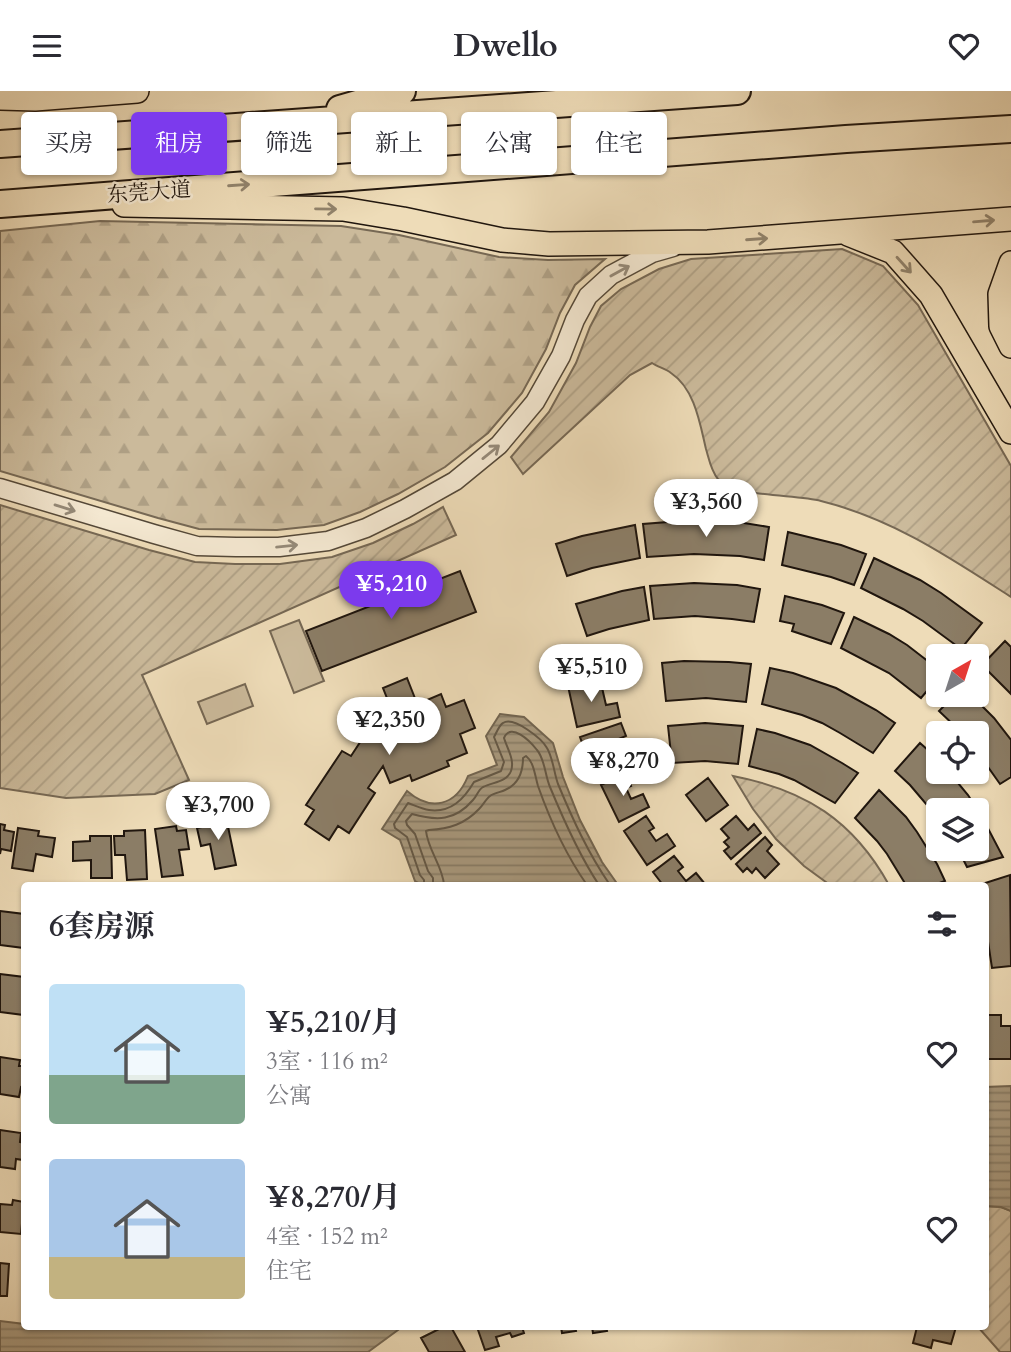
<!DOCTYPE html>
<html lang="zh">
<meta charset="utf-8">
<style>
:root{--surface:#fff;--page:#f2f2f3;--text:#2b2b33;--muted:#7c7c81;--accent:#7c3aed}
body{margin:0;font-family:Cardo,"Noto Serif SC",serif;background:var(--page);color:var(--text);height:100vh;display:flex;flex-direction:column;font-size:26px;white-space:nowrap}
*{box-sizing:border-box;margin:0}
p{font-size:23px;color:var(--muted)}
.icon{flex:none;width:38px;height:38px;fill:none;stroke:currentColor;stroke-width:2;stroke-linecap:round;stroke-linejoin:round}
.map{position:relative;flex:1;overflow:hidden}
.details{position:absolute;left:21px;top:791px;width:968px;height:448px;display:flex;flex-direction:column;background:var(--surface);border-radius:7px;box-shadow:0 2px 5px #0004}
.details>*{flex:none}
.top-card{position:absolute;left:21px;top:21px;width:970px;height:63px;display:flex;gap:14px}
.needle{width:46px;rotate:39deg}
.fabs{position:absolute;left:926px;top:553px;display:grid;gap:14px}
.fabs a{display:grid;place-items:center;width:63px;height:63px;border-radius:7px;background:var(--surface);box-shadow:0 2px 5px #0004;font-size:35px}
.price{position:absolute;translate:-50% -60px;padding:0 16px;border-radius:24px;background:#fff;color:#222;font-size:23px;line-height:46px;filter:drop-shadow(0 2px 4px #0008)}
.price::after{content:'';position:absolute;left:50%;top:42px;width:21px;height:16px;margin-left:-10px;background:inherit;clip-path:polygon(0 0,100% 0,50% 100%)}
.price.active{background:var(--accent);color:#fff}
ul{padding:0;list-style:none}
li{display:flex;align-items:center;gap:21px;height:175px;padding:0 28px}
li span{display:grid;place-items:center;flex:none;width:196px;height:140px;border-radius:7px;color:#555}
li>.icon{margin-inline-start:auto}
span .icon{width:84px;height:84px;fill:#fffc;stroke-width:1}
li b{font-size:30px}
h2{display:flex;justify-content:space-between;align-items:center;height:84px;padding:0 28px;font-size:30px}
.pill{padding:0 24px;border-radius:7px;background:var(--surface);box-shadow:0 2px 5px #0004;font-size:24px;line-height:63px}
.pill.active{background:var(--accent);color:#fff}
header{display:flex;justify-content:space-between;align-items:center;height:91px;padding:0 28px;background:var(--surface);font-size:32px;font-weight:700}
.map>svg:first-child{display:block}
.forest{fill:url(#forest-firs);stroke:#766854;stroke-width:2}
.garden{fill:url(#garden-furrows);stroke:#766854;stroke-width:2}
.pitch{fill:#cbba9b;stroke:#766854;stroke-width:2}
.water{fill:url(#water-rules);stroke:#726551;stroke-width:2}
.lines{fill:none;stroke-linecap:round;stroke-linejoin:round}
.shore{stroke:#645846;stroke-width:2}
.building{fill:#8b7d66;stroke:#20160e;stroke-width:2}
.minor-casing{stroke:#544838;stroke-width:21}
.major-casing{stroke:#20160e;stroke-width:26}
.highway-casing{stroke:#20160e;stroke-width:30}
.minor{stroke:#f4e8d1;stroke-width:18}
.major{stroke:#eedcb8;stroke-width:23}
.highway{stroke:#eedcb8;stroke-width:26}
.oneway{stroke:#91836c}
.oneway2{stroke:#958a79}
.labels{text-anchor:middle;stroke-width:5;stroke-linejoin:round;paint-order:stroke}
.street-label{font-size:21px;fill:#20160e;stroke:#f4e8d1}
</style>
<header><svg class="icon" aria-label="menu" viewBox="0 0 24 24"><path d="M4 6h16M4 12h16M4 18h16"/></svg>Dwello<svg class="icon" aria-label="heart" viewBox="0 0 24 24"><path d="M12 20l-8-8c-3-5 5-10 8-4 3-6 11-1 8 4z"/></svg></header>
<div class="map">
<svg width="1011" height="1261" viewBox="0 0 1011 1261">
<defs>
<pattern id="forest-firs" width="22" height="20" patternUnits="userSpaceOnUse" patternTransform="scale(1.75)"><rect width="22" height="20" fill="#cbba9b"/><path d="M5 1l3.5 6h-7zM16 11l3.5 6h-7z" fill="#ae9f84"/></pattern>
<pattern id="garden-furrows" width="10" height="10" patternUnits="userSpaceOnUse" patternTransform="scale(1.75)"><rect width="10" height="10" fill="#cbba9b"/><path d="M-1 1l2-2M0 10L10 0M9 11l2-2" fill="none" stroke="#ae9f84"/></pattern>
<pattern id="water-rules" width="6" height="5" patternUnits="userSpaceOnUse" patternTransform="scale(1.75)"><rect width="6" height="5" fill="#a8997e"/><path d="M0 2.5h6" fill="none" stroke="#887c66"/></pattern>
</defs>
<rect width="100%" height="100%" fill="#eedcb8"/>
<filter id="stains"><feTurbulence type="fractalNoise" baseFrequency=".00286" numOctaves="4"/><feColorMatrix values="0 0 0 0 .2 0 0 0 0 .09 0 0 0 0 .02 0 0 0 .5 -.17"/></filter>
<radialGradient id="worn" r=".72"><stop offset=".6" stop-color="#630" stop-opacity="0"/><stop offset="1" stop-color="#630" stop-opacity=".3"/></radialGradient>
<!-- forest -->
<path class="forest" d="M100,130L341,135L399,144L499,166L548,169L605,168L575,194L560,222L546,258L522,302L488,342L445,376L398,403L360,421L324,434L277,439L199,438L158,427L0,380V140Z"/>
<!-- garden -->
<path class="garden" d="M842,158L883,175L918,214L1011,375V506C949,466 893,428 821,410C795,403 737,407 718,388C711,380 709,368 706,358C700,333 695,298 671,282C666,278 658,276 652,272L630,284L523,383L511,366L549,321L576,272L590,236L601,215L621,198L659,178L691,168Z
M0,414L149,459L195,471L235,473H280L332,466L373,452L413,433L443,416L456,444L142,584L189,689L155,703L66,707L0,697Z
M733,685C805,699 853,729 889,794H830L804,775L776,748L753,718Z
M985,1115L1001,1116L1011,1120V1261H1000L978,1236H985Z"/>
<!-- pitch -->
<path class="pitch" d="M299,529L324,590L294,602L270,540Z
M245,593L253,615L207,633L198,611Z"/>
<!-- water -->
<path class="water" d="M500,623L524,626L553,652L563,686L580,729L602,771L618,794H422L415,790L400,749L382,738L407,700C431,721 456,715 468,685L497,674L486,645Z
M1011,995V1120L1001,1116L985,1115V996Z
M0,1230L24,1233V1236H402L368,1261H0Z"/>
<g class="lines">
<!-- shore -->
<path class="shore" d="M424,794V789L420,784L407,746L395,737L394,733L408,712C414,714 422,718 429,719C451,722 464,708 474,691L501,680L504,671L494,646C496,643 499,634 503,632C514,625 542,648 547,657C553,667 554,682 558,693C573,729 588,762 610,794
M433,794V787L428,780L415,743L407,734L406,730L412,723C437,730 455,730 473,709C477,705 478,699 483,696C493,691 507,691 511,680C515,669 507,657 504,647C511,631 530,650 537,659C545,668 545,685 550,696C564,730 579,764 599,794
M444,794C443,776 428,759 426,740L429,739C449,738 465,733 479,718C483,714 486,708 490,705C494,702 501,701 505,699C519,693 523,681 523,667L526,665C534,671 535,685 538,695C550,729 566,764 587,794"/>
</g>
<!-- building -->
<path class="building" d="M694,429L744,432L769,436L764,469L740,465L694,463L647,466L643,433Z
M635,434L640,467L592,477L567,485L556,453L582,445Z
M788,441L841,454L866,463L854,494L831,486L782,474Z
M874,467L920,489L941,502L982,532L961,558L923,530L903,518L861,497Z
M460,480L476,521L322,580L306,540Z
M694,492L737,494L760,498L754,531L732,528L695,525L654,528L650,495Z
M644,496L649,529L609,538L587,545L576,513L622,500Z
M785,505L822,514L844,522L831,553L792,540L794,533L780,530Z
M854,526L889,543L907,554L938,578V587L921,607L889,582L841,557Z
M1005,550L1011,556V603L982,574Z
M684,570L729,571L751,573L746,611L706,607L666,610L662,572Z
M770,577L793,582L836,597L876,619L895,632L873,662L840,642L822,632L802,624L762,613Z
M407,587L422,625L432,621L427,609L441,603L446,616L464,609L475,637L460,643L467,662L447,670L449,675L412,690L410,684L390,692L383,675L368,697L375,702L349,742L338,735L329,749L305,733L314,719L306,714L342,660L351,665L370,636L369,631L383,626L388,638L398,635L383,597Z
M600,588L606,614L617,612L620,626L577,636L568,595Z
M955,604H971L994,627L1011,649V686L1000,693L976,659V642H962L939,620Z
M621,632L626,645L616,649L625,674L594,685L580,646Z
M705,632L743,635L738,673L705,670L672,672L668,635Z
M757,638L775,642L810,654L842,672L858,682L835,712L794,689L779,683L749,675Z
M920,652L938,668V681H949L968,704L981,724L1003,766L967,776L958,758H976V719H938V727L910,694L895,680Z
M625,682L631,695L626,697L631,708L643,703L649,716L619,731L601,694Z
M708,687L728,714L706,730L686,704Z
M879,699L906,726L917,741L937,773L945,790L934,794H906L887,763L877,750L855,727Z
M646,725L654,737L649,740L656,750L667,743L675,755L647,774L624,740Z
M736,725L748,739L754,733L761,742L731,768L724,760L729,756L724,751L729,747L721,738Z
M226,726L236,774L215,778L210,753L201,755L197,737L207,735L206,730Z
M0,733L5,734L4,739L14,741L11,760L1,758L0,763Z
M176,735L177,740L186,739L189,758L179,759L183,784L162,786L155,738Z
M18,737L39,740L38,745L55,747L52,766L36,763L33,780L12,777Z
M145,739L147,788L127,789L125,764H115L114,745H124V740Z
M90,745H111L112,787H91V769L73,770V751L90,750Z
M765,746L772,754L767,760L779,773L765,787L756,777L752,782L747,777L743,781L736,773Z
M674,765L683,776L678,780L686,790L696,782L705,793L703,794H663L653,781Z
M1010,784L1011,875L992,877L985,831V794H979Z
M0,820L24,823V857L0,854Z
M0,883L24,886V924L0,921Z
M987,924H1001V935H1011V968H986Z
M0,966L20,969L19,975H24V997L21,996L19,1006L0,1003Z
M0,1039L21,1042L20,1051L24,1052L23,1069L16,1068L15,1078L0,1076Z
M13,1109L24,1111L21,1143L0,1141V1113L12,1114Z
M0,1172L9,1173L7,1205H0Z
M443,1236H451L465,1261H429L421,1247Z
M477,1236H522L524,1242L512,1246L510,1242L496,1246L499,1255L485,1259Z
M561,1236H575L576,1240L562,1242Z
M592,1236H606L607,1240L593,1242Z
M917,1236H956L951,1253L933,1249L931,1257L913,1252Z"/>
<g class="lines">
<defs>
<path id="minor" d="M0,397L154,443L197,455L236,456H279L328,450L366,437L405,418L455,390L499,354L535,311L561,265L575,229L588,205L611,184L652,162L673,156"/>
<path id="major" d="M0,7L35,8L137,0
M124,114L343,118L403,128L502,149L549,153L708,151L1011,128
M848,143L893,161L931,204L1011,341
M1011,172L1000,203L1001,235L1011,255"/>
<path id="highway" d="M340,18L402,0
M0,53L737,0
M0,113L846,48L1011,38"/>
</defs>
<!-- minor casing -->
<use href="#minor" class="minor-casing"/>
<!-- major casing -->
<use href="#major" class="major-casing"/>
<!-- highway casing -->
<use href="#highway" class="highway-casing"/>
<!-- minor -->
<use href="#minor" class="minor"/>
<!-- major -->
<use href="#major" class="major"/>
<!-- highway -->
<use href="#highway" class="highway"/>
</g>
<!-- one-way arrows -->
<defs><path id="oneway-shaft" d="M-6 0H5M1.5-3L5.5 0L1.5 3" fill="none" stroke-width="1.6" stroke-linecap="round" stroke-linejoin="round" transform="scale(1.75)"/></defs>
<g class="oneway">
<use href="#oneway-shaft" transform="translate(239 94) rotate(-4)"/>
<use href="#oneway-shaft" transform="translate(326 118) rotate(1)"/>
<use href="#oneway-shaft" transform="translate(984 130) rotate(-5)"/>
<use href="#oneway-shaft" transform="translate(757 148) rotate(-4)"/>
<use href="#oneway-shaft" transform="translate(904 174) rotate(48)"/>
</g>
<g class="oneway2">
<use href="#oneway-shaft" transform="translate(620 180) rotate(-29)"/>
<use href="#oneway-shaft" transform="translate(491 361) rotate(-39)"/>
<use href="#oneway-shaft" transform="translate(65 417) rotate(17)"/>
<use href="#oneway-shaft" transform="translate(287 455) rotate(-6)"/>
</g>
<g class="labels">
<!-- street labels -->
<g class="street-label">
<text transform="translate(149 101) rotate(-4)" y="7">东莞大道</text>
</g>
</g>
<rect width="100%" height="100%" filter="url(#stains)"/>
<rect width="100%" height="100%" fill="url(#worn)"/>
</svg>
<div class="fabs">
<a><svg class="needle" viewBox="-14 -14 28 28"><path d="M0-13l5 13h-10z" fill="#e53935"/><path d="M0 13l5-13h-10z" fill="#7c7c81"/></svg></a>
<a><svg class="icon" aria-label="locate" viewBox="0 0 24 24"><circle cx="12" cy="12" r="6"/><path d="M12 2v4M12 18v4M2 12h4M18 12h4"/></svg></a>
<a><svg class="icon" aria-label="layers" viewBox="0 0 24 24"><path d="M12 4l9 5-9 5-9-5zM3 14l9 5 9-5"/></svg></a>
</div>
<b class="price" style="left:706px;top:448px">¥3,560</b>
<b class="price active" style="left:391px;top:530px">¥5,210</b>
<b class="price" style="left:591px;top:613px">¥5,510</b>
<b class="price" style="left:389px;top:666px">¥2,350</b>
<b class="price" style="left:623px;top:707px">¥8,270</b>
<b class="price" style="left:218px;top:751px">¥3,700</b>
<div class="top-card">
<a class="pill">买房</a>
<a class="pill active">租房</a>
<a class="pill">筛选</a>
<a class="pill">新上</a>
<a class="pill">公寓</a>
<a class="pill">住宅</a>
</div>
<section class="details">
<h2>6套房源<svg class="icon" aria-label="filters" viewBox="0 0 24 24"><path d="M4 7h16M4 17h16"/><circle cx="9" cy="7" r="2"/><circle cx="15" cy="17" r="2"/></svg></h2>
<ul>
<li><span style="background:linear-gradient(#bfe0f5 65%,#7fa58c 0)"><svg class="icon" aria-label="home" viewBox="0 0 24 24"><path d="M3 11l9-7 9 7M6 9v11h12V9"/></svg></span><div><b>¥5,210/月</b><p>3室 · 116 m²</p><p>公寓</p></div><svg class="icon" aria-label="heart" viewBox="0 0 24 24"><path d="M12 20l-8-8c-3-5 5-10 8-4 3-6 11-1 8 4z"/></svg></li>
<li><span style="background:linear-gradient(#a9c7e8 70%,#c2b280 0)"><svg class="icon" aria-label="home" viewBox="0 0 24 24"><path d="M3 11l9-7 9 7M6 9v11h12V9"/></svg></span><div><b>¥8,270/月</b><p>4室 · 152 m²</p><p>住宅</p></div><svg class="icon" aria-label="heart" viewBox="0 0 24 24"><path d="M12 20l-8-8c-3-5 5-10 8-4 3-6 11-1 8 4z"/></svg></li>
</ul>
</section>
</div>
